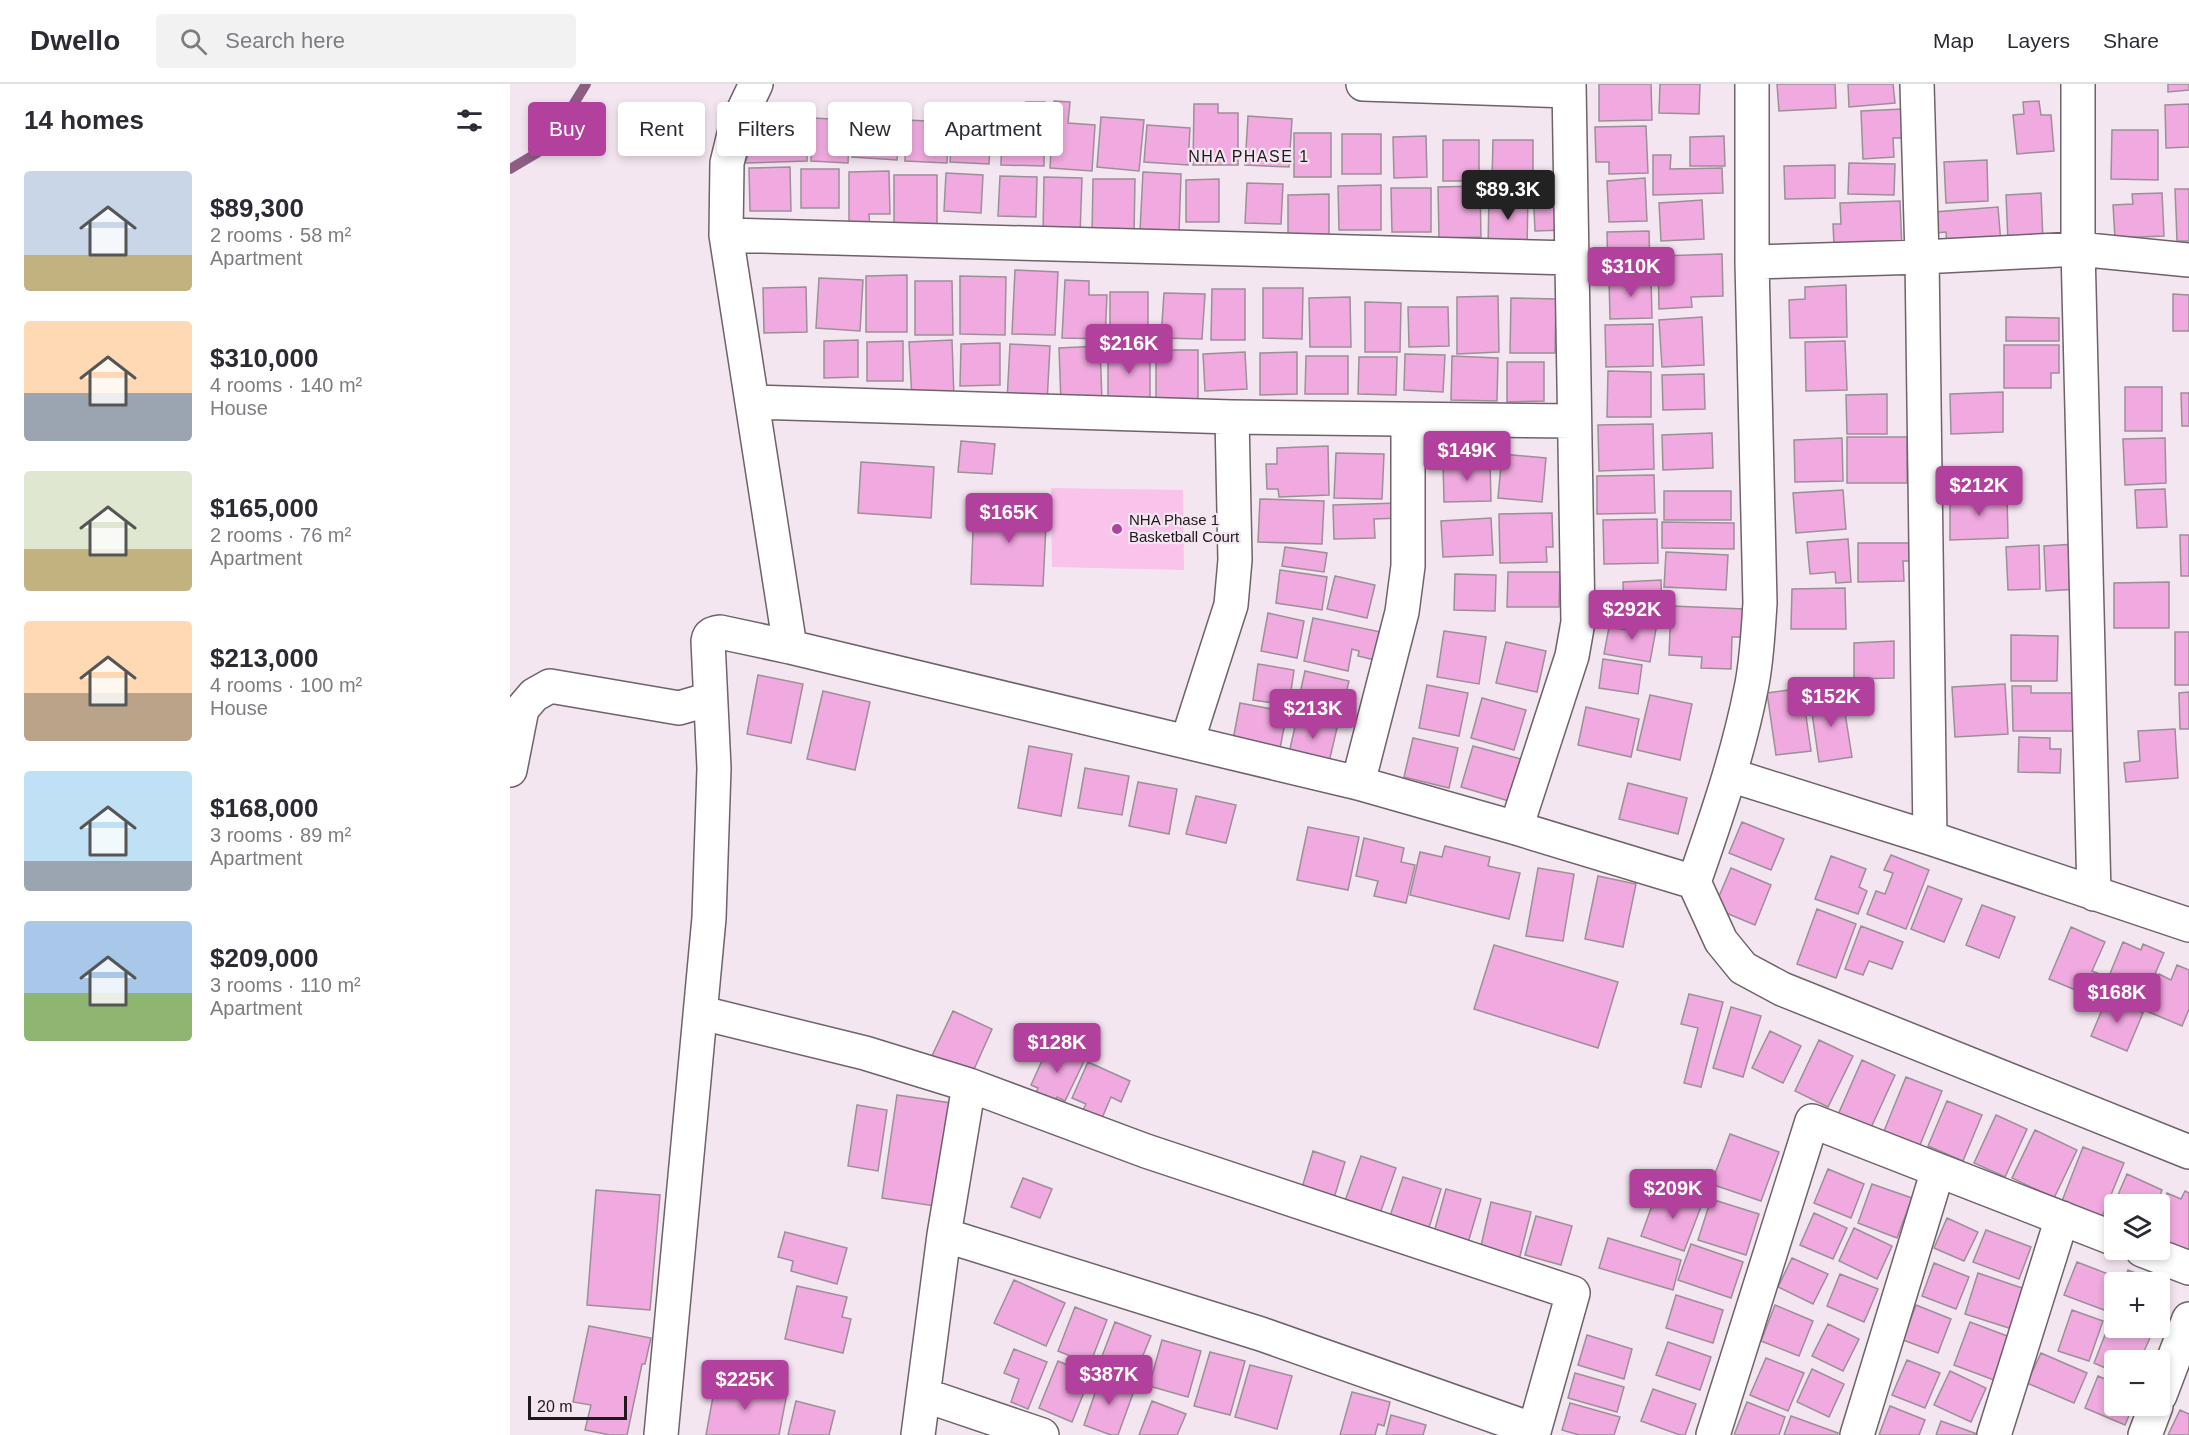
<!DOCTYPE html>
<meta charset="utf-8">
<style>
:root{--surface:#fff;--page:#f2f2f3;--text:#2b2b33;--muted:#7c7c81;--line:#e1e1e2;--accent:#b2419d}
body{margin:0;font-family:Arial,sans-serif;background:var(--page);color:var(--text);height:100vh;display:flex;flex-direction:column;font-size:22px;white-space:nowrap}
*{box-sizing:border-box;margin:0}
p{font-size:20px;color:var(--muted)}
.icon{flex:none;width:33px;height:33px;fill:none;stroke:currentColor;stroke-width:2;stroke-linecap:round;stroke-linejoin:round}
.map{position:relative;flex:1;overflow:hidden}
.side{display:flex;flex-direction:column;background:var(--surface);width:510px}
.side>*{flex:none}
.top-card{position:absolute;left:18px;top:18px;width:570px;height:54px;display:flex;gap:12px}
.buttons{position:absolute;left:1594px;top:1110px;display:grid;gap:12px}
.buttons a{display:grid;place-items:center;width:66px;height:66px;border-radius:6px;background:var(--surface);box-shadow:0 3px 9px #0003;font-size:30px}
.scale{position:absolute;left:18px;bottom:15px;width:99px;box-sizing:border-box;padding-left:6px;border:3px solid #1e191c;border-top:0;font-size:16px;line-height:21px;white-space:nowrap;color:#1e191c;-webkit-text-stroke:4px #f4e6f0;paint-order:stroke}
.price{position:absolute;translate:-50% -51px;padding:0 14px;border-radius:6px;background:var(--accent);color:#fff;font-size:20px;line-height:39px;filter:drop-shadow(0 2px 3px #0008)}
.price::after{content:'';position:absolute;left:50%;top:36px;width:18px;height:14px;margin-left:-9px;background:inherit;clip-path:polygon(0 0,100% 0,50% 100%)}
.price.active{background:#222;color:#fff}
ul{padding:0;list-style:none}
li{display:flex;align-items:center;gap:18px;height:150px;padding:0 24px}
li span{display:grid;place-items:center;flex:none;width:168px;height:120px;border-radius:6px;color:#555}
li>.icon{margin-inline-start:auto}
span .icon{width:72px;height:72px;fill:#fffc;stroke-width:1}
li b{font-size:26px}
h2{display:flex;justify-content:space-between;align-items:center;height:72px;padding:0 24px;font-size:26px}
.chip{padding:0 21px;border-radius:6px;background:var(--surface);box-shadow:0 3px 9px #0003;font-size:21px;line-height:54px}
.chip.active{background:var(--accent);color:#fff}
header{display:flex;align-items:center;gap:36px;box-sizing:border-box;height:84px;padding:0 30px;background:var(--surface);border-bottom:2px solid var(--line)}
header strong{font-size:28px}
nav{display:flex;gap:33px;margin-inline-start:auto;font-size:21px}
.search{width:420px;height:54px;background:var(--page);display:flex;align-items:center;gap:15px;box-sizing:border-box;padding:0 21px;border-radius:6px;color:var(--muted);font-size:22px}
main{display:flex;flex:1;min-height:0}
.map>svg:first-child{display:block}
.green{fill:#f9c3eb}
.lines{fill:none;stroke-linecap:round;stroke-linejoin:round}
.stream{stroke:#8e5e82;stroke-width:10}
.building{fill:#f0aadf;stroke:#9c8f98;stroke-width:1.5}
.minor-casing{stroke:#6e626b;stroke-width:36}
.minor{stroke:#fff;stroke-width:33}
.poi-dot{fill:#b2419d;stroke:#f4e6f0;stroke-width:2}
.labels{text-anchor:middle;stroke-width:4.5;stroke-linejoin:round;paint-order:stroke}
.poi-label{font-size:15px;fill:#1e191c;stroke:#f4e6f0;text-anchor:start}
.neighbourhood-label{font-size:16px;letter-spacing:1.5px;fill:#1e191c;stroke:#f4e6f0}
</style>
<header>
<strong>Dwello</strong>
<div class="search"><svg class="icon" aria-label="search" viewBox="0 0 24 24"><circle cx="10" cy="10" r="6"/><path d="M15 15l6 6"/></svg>Search here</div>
<nav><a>Map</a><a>Layers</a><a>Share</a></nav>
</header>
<main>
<section class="side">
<h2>14 homes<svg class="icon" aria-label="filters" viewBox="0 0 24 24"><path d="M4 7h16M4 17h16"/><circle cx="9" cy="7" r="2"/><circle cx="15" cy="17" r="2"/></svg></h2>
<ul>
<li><span style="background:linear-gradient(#c9d6e8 70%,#c2b280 0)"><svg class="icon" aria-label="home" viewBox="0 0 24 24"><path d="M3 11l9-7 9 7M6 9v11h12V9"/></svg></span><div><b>$89,300</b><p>2 rooms · 58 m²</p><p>Apartment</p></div></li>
<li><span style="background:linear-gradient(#ffd9b3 60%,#9aa5b1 0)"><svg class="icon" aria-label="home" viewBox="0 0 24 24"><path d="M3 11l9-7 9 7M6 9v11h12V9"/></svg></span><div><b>$310,000</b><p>4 rooms · 140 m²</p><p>House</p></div></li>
<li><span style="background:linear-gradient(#dfe7d0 65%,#c2b280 0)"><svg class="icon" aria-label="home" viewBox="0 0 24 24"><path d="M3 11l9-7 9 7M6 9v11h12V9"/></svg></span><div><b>$165,000</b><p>2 rooms · 76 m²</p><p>Apartment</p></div></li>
<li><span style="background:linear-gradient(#ffd9b3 60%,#b9a48a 0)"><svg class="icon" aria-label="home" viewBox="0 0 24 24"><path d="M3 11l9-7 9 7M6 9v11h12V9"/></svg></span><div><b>$213,000</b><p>4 rooms · 100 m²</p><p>House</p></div></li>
<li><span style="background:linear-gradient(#bfe0f5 75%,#9aa5b1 0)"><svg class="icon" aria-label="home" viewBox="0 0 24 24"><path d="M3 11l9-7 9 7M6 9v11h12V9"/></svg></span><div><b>$168,000</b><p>3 rooms · 89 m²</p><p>Apartment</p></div></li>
<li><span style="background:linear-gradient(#a9c7e8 60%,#8fb573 0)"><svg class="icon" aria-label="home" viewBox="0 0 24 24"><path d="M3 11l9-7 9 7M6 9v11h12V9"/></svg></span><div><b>$209,000</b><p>3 rooms · 110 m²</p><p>Apartment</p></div></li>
</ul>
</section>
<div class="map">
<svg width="1679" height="1351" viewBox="0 0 1679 1351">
<rect width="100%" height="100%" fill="#f4e6f0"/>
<!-- green -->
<path class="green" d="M541,404L673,406L674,486L542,483Z"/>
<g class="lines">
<!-- stream -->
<path class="stream" d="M0,85L37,63L76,0"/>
</g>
<!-- building -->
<path class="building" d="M1089,0H1141L1142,36L1089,37Z
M1150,0H1190L1189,30L1149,29Z
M1267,0H1325L1326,24L1269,27Z
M1338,0H1383L1385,19L1339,23Z
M1658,0H1679V6L1658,8Z
M544,17L560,18L558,39L585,41L582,87L540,84Z
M1529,17L1531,31H1541L1544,67L1507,70L1503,31L1514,30L1513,18Z
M516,18H535L534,82L491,81L492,39L517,40Z
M345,20L390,23L387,76L342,73Z
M684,20H708V29H728V81H683Z
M1679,20V63L1656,64L1655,21Z
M1393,25L1394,54H1383L1384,73L1353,75L1351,27Z
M738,32L782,35L779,83L735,81Z
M591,33L634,36L629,87L587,83Z
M303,34L340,36L338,79L301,77Z
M253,35H298L297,77L235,79Z
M396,36L439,38L437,79L395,77Z
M443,37L481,39L479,80L440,78Z
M637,41L680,44L678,81L634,78Z
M1136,42L1138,89L1099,90V78H1086L1085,43Z
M1602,46H1648V96L1601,95Z
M784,49H821V93H784Z
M832,50H871V90H832Z
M916,52L917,93L884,94L883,53Z
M1214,52L1215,82H1180V53Z
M933,56H969V97H933Z
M983,56H1023V98L982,97Z
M1143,71H1161L1160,85L1212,84L1213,109L1143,111Z
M1477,76L1478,117L1436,119L1434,78Z
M1339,79L1385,80L1384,111L1338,110Z
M1325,81V114L1275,115L1274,82Z
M280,83L281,127H240L239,84Z
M291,85H329V124H291Z
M379,87L380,130H359L360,146H339V88Z
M633,88L671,90L669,149L630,147Z
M436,89L473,91L471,129L434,127Z
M384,91H427V146L384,147Z
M490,92L527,93L526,133L488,132Z
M534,93L572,94L570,151L533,150Z
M1135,94L1137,137L1099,138L1097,97Z
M583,95H625L624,152H582Z
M709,95V138H676V96Z
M737,99L773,100L771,140L735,139Z
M871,101V146H829L828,102Z
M970,102L971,153L929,154L928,103Z
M1054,103L1055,146L1025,147L1023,104Z
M881,104H921V148H882Z
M1665,105H1679V157H1667Z
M979,108H1018L1017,166H978Z
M1531,109L1533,156L1498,158L1496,111Z
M1652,109L1654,152L1605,154L1603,121L1623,120L1622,110Z
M819,110V162L778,163V111Z
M1192,116L1194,155L1151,157L1149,119Z
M1390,117L1392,167L1324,161L1323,140H1331L1330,119Z
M1488,123L1491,160L1437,164L1436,148L1426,149L1424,128Z
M1139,147L1140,186L1098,187L1097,148Z
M1212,170L1213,212L1181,213L1182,223L1149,225L1148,172Z
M505,186L548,188L545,251L502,250Z
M397,191V248H356V192Z
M450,192L496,193L495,251L450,250Z
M1141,192L1142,234L1100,235L1099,194Z
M309,194L353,196L350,247L306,244Z
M555,196L579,197V211H597L595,255L552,254Z
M405,197H442L443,251H405Z
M1336,201L1337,253L1280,254L1279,216L1295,215V203Z
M296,203L297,248L254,249L253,204Z
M753,204H793L792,255L753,254Z
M702,205H735V256H701Z
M600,208H638V249H600Z
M654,209L695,210L692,255L651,254Z
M1663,210L1679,211V247H1663Z
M988,212L989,268L947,270V213Z
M840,213L841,263H800L799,214Z
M1001,214L1046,215L1045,269H1000Z
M855,218L891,219L890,268H855Z
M898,223H938L939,262L899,263Z
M1192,233L1194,281L1152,283L1149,236Z
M1496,233L1549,234V257H1496Z
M1143,240V282L1096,283L1095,241Z
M348,256V293L314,294V257Z
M442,256L444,314L402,316L399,258Z
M393,257V297H357V258Z
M1335,257L1337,306L1296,307L1295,258Z
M490,259V301L450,302L451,260Z
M500,260L540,262L537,319L497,317Z
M1494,261H1549V289H1541V304H1494Z
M590,262L592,317L551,319L549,264Z
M598,263H640V319H598Z
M646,266H688V321H646Z
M735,268L737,305L695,307L693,270Z
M787,268V310L750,311V269Z
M895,270L935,271L933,308L894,306Z
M796,272H838V310H795Z
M942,272L988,274L987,317L941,316Z
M849,273H887L886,311L848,310Z
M997,278H1034V317L997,318Z
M1098,287L1141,288V333H1097Z
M1194,290L1195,325L1153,326L1152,291Z
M1615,303H1652V347H1615Z
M1493,308V348L1441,350L1440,310Z
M1671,309H1679V342H1672Z
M1377,310V350H1337L1336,311Z
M1143,340L1144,385L1089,387L1088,341Z
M1202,349L1203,384L1153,386L1152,351Z
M1337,353H1397V399H1337Z
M1332,354L1333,397L1285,398L1284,356Z
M1655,354L1656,399L1615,401L1613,355Z
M451,357L485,360L482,390L448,388Z
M818,362L819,411L769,413L768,405H757L756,380H767V364Z
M826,369L874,370L872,415L824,414Z
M992,370L1036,374L1032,418L988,414Z
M980,377L981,417L934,418L933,379Z
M351,378L424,383L421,434L348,429Z
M1144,391L1145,429L1087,430V392Z
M1655,405L1657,443L1627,444L1625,406Z
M1333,406L1336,445L1286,449L1283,409Z
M1154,407H1221V436H1154Z
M1497,409L1498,454L1440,456V411Z
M750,415L814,417L812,460L748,458Z
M464,419L537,421L533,502L461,500Z
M889,419L890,434L864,435L865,454L824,455L823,421Z
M1042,429L1043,463H1036L1037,478L990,479L989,430Z
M981,434L983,471L933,473L931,437Z
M1147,435L1148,479L1094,480L1093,436Z
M1152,438L1224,439V465L1152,464Z
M1670,451H1679V492H1671Z
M1338,455L1341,498L1326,499L1325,488L1300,490L1297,458Z
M1348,459H1400L1401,477H1393L1394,497L1348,498Z
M1565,460L1568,505L1536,507L1534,462Z
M1529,461L1530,505L1498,506L1496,463Z
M775,463L817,469L814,488L772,482Z
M1156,468L1218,471L1216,506L1154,503Z
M770,486L817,493L812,526L766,519Z
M998,488H1050L1049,523H997Z
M945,490L986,491L985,527L944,526Z
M825,492L865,501L857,534L817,525Z
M1151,496L1152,533L1114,534L1113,498Z
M1659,498V544H1604V499Z
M1335,504L1336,545H1281L1282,505Z
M1161,522L1235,525L1233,553H1222L1221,585L1191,584L1192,573L1159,571Z
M758,529L794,537L787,574L751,567Z
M803,534L871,548L865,576L848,572L849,567L842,565L838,587L794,577Z
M1119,536L1147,540L1140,578L1094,570L1099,543L1117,546Z
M934,547L976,553L969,600L927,593Z
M1665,548H1679V601H1665Z
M1501,551L1548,552L1547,597H1501Z
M1384,557V594L1344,595V559Z
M996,558L1036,567L1027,608L986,599Z
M1093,575L1132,581L1128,610L1089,604Z
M748,580L784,586L779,621L743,616Z
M795,587L839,597L829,637L786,627Z
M248,591L293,600L281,659L237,650Z
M1495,600L1498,650L1445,653L1442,603Z
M917,601L958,609L949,652L909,644Z
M1502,602H1521V609H1565V647H1503Z
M1292,604L1301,667L1266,671L1257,609Z
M313,607L360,618L345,686L297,675Z
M1679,608V645H1670L1669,609Z
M1332,610L1342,673L1309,678L1300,615Z
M1140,611L1182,620L1170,676L1127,666Z
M972,614L1016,626L1004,666L961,654Z
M730,619L777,628L769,670L722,661Z
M1076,623L1129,635L1121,673L1068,661Z
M787,634L827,644L819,678L779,669Z
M1665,645L1668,694L1616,698L1614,679L1630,677L1628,647Z
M1509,653L1540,654V665H1551L1550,689L1508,688Z
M903,654L948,664L939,704L894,693Z
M519,662L562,670L551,732L508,724Z
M963,662L1011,675L999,717L951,703Z
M575,684L619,692L612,731L568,724Z
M628,698L667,705L659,750L619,742Z
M1118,699L1177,714L1168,750L1109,735Z
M686,712L726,721L716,759L676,750Z
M1232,738L1274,755L1261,786L1219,769Z
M798,743L849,753L838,806L787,796Z
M854,754L894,764L891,778L905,781L896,819L864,812L868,797L846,792Z
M935,762L980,773L978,782L1010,789L999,835L900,811L910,768L932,773Z
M1381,771L1419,786L1396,845L1357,830L1366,807L1375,810L1383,789L1374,786Z
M1321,772L1356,785L1349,803L1357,807L1348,830L1305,815Z
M1028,784L1064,790L1053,857L1016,852Z
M1221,784L1261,801L1245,841L1204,824Z
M1088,792L1126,800L1113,863L1075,855Z
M1418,802L1452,815L1434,858L1401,845Z
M1472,821L1505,833L1489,874L1456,861Z
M1307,825L1346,840L1326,894L1287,880Z
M1351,842L1393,858L1382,885L1359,877L1353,891L1335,885Z
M1561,843L1595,858L1582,887L1595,892L1585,914L1539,895Z
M1613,858L1631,866L1633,860L1654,869L1630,925L1592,909Z
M984,861L1108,898L1088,964L964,925Z
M1667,881L1679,886V925L1672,942L1634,926L1649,890L1661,896Z
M1179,910L1213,918L1191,1003L1174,999L1188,944L1171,940Z
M1597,914L1633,929L1617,967L1581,952Z
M1221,923L1251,932L1233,993L1203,984Z
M443,927L482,945L461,992L421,974Z
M1260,947L1291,962L1273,999L1242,984Z
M1309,956L1343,972L1318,1023L1285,1007Z
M540,959L575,975L555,1017L547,1013L544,1021L524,1012L528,1004L521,1001Z
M1352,976L1385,991L1359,1048L1327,1033Z
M578,978L620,997L611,1018L601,1013L592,1034L573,1026L576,1020L562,1014Z
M1396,993L1432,1007L1410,1061L1374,1047Z
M387,1011L441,1019L425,1122L372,1114Z
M1437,1017L1472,1031L1453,1077L1418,1062Z
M347,1021L377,1026L368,1087L338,1082Z
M1486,1031L1517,1045L1495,1093L1464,1079Z
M1525,1046L1567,1066L1544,1114L1502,1094Z
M1220,1050L1269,1068L1251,1117L1201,1100Z
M1573,1063L1614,1079L1592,1133L1552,1117Z
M803,1067L835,1078L820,1127L788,1117Z
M851,1072L886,1084L866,1141L831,1128Z
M1318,1085L1354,1100L1341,1134L1304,1119Z
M1617,1090L1652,1106L1646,1120H1605V1137L1598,1134Z
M893,1093L931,1105L917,1150L878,1138Z
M513,1094L542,1105L530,1134L501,1123Z
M1362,1100L1402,1114L1387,1154L1348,1139Z
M1164,1104L1194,1115L1174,1167L1131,1152L1144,1116L1158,1121Z
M936,1105L971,1115L957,1162L923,1152Z
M86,1106L150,1111L140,1226L77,1221Z
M1675,1107L1679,1109V1178L1650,1166V1127L1657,1109L1671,1115Z
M1201,1115L1249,1130L1236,1171L1188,1156Z
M981,1118L1021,1128L1009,1176L970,1166Z
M1304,1129L1337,1144L1323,1175L1290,1161Z
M1026,1132L1062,1142L1051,1181L1015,1171Z
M1437,1134L1468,1148L1454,1177L1424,1164Z
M1344,1144L1382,1162L1367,1195L1329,1177Z
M1476,1146L1521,1163L1509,1195L1463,1178Z
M275,1148L337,1164L327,1200L281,1187L283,1177L268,1173Z
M1098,1154L1171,1176L1163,1206L1089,1184Z
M1181,1160L1233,1178L1221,1214L1168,1196Z
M1282,1174L1318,1190L1303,1220L1268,1203Z
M1567,1178L1606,1193L1594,1226L1554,1211Z
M1424,1179L1459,1193L1446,1225L1412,1212Z
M1618,1186L1649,1198H1613Z
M1468,1189L1515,1205L1502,1245L1455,1230Z
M1330,1190L1368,1205L1354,1238L1317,1222Z
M504,1196L555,1219L536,1262L484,1239Z
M1650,1199L1659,1202L1650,1224Z
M287,1202L337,1213L332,1233L341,1235L333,1269L275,1255Z
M1166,1211L1213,1226L1203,1259L1156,1244Z
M1265,1221L1303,1237L1289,1272L1251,1257Z
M1406,1221L1441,1235L1428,1269L1393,1256Z
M565,1223L597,1236L580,1280L548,1267Z
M1562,1226L1593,1237L1579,1277L1548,1267Z
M605,1238L641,1252L624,1293L589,1280Z
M1460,1238L1500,1253L1484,1296L1444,1281Z
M1600,1238L1605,1240V1244H1615L1640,1254L1630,1276H1605V1288L1584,1279Z
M1318,1240L1349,1255L1333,1287L1302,1272Z
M79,1242L141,1254L135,1280H132L117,1351H100L75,1346L81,1321L63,1318Z
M1077,1251L1122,1265L1114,1295L1068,1281Z
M652,1256L691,1267L678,1313L639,1302Z
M1158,1258L1201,1273L1190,1306L1146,1291Z
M504,1265L537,1278L518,1325L501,1318L509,1295L494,1289Z
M700,1268L735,1277L720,1331L684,1322Z
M1531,1269L1577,1289L1564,1319L1517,1299Z
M1256,1274L1294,1289L1278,1327L1240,1311Z
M1397,1276L1430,1289L1415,1324L1382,1311Z
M548,1277L581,1291L562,1338L529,1324Z
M740,1281L782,1292L767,1345L725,1333Z
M1302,1285L1334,1300L1319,1333L1287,1318Z
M1440,1287L1476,1304L1461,1338L1424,1321Z
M1065,1289L1114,1303L1107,1328L1058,1314Z
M591,1292L625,1304L608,1351H601L574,1341Z
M1588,1292L1605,1299V1322H1623L1615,1341L1575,1324Z
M206,1296L277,1309L269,1351H196Z
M1143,1305L1186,1320L1175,1351H1170L1131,1337Z
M842,1308L880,1318L874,1342L868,1340L865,1351H830Z
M286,1317L325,1327L319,1351H278Z
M642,1317L676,1330L667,1351H629Z
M1237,1318L1275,1333L1269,1351H1224Z
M1060,1319L1110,1333L1104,1351H1069L1052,1346Z
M1380,1322L1415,1336L1409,1351H1369Z
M1670,1326L1679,1330V1351H1658Z
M881,1331L916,1341L913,1351H876Z
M1281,1332L1328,1349L1327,1351H1274Z
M1431,1337L1470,1351H1426Z"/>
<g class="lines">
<defs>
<path id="minor" d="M246,0L226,42L217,79L216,151L280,563
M853,0L1059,7
M1242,0V178L1250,519C1248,548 1247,577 1241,605C1228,671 1206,735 1184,798L1211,857L1233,884L1272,905L1679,1068
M1407,0L1412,173L1420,754
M1568,0V165L1584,810
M216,151L1063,174
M1242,178L1412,173L1568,165L1679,176
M242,318L722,333L1064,337
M677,658L721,521L725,476L722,333
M0,686L12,625L24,611L40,602L169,624L200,615
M1220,691L1420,754L1679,841
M848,699L892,528L898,482V336
M1006,744L1062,572L1068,538L1059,0
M192,929L355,969L459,1001L636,1067L1063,1209L1023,1351
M434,1151L751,1250L1024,1346
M1632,1166L1679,1184
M414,1311L532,1351
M1650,1311L1679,1235
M151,1351L199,834L204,684L198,557C199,550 203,549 210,548L280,563L848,699L1006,744L1184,798
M408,1351L434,1151L459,1001
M1203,1351L1302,1037L1605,1155
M1347,1351L1428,1086
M1484,1351L1552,1134
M1635,1351L1646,1322"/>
</defs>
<!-- minor casing -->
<use href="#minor" class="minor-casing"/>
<!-- minor -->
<use href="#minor" class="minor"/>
</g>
<!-- markers -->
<circle class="poi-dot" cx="607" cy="445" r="6"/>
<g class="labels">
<!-- poi labels -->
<g class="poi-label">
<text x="619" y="441">NHA Phase 1<tspan x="619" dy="17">Basketball Court</tspan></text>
</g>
<!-- neighbourhood labels -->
<g class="neighbourhood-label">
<text x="739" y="78">NHA PHASE 1</text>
</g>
</g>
</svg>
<div class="buttons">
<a><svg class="icon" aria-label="layers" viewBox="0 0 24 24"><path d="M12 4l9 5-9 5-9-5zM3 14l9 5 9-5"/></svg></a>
<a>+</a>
<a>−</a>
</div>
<div class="scale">20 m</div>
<b class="price active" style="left:998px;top:137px">$89.3K</b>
<b class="price" style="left:1121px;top:214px">$310K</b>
<b class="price" style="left:619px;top:291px">$216K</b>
<b class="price" style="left:957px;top:398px">$149K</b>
<b class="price" style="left:1469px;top:433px">$212K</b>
<b class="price" style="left:499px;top:460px">$165K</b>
<b class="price" style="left:1122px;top:557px">$292K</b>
<b class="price" style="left:1321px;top:644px">$152K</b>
<b class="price" style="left:803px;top:656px">$213K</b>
<b class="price" style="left:1607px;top:940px">$168K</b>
<b class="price" style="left:547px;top:990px">$128K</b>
<b class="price" style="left:1163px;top:1136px">$209K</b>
<b class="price" style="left:599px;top:1322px">$387K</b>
<b class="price" style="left:235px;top:1327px">$225K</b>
<div class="top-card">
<a class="chip active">Buy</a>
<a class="chip">Rent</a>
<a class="chip">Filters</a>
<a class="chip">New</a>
<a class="chip">Apartment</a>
</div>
</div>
</main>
